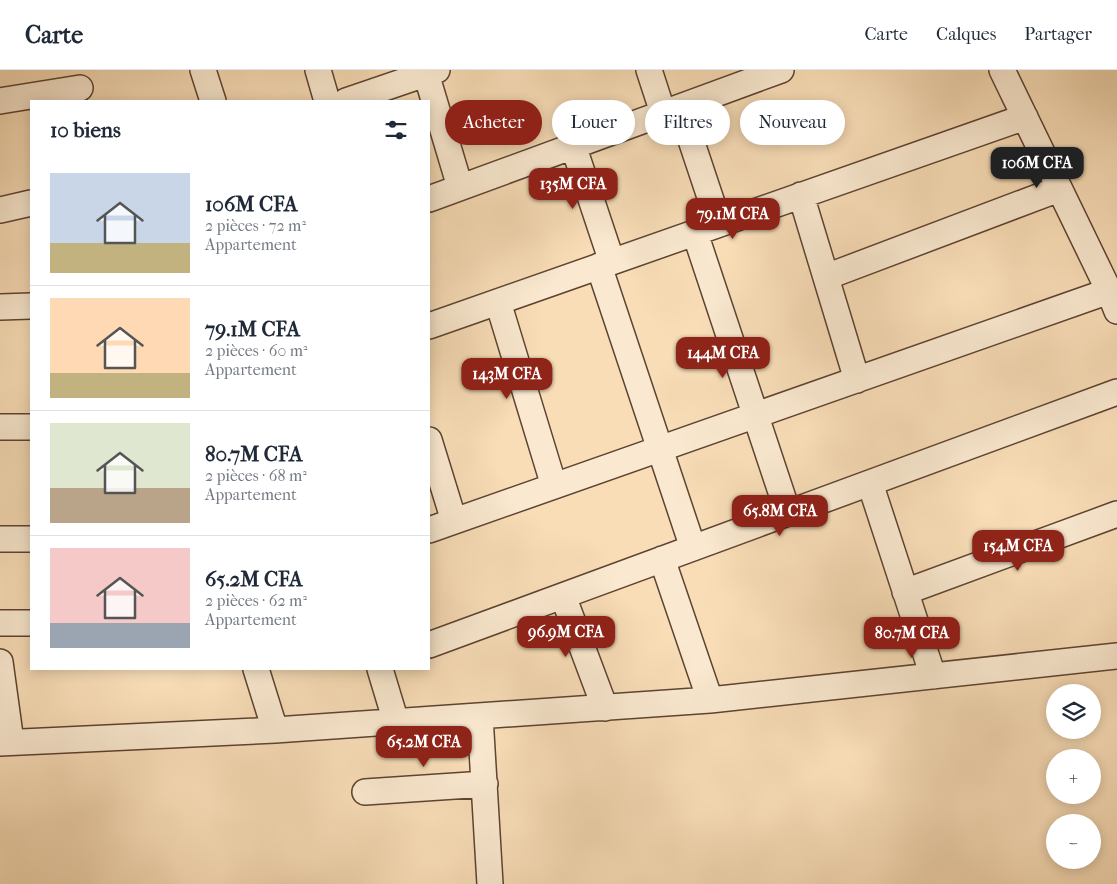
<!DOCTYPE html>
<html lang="fr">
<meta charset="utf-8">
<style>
:root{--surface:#fff;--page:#f6f6f7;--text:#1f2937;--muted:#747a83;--line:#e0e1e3;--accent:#8f2418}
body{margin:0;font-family:"IM FELL French Canon",serif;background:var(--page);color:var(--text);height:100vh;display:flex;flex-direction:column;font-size:19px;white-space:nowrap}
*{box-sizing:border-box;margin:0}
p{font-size:16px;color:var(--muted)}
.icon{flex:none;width:28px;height:28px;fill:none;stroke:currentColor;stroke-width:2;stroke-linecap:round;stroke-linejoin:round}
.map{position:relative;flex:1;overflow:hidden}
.panel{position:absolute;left:30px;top:30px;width:400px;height:570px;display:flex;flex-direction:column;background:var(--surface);border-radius:0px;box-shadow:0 2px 12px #0003}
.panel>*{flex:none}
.hud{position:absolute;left:445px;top:30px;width:475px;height:45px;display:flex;gap:10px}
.fabs{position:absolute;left:1046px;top:614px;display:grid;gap:10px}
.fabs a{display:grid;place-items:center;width:55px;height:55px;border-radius:50%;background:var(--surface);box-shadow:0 2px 12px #0003;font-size:25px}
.price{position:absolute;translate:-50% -42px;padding:0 11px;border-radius:10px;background:var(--accent);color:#fff;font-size:16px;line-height:32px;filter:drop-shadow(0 1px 2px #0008)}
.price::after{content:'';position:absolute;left:50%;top:30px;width:15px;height:11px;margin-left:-8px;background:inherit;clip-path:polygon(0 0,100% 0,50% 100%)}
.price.current{background:#222;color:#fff}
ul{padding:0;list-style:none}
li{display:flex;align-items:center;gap:15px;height:125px;padding:0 20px}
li+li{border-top:1px solid var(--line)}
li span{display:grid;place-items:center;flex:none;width:140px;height:100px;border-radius:0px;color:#555}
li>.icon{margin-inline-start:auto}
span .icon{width:60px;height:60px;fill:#fffc;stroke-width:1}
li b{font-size:21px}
h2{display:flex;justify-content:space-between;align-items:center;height:60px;padding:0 20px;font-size:21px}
.tag{padding:0 18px;border-radius:22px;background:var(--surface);box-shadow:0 2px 12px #0003;font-size:18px;line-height:45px}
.tag.current{background:var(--accent);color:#fff}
header{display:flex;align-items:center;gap:30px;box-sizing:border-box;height:70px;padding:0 25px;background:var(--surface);border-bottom:1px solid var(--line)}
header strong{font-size:24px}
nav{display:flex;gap:28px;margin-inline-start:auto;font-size:18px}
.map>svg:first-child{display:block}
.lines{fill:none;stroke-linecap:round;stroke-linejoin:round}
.minor-casing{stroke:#5d4332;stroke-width:28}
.minor{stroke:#fae9d0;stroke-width:25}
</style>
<header>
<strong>Carte</strong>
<nav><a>Carte</a><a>Calques</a><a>Partager</a></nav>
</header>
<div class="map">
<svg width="1117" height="814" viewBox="0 0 1117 814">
<rect width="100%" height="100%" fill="#f8ddb7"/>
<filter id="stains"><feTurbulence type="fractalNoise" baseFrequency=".004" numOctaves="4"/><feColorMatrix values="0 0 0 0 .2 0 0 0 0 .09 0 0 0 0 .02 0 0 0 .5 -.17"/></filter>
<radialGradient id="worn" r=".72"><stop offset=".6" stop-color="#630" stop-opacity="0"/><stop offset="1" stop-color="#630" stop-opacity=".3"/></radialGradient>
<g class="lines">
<defs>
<path id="minor" d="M203,0L213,31
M318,0L327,31
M425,0L460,117
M649,0L663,43
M1002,0L1109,221L1117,241
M0,31L80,18
M346,31L437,0
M680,37L719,154
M573,75L612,192
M801,125L857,310
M429,129L781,0
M0,140L31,133
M695,163L788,443
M599,196L693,478
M826,207L1059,119
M498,232L554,416
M0,237L31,236
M429,256L1025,47
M0,357H31
M429,370L454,451
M870,413L933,606
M429,460L1109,221
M0,469H31
M662,489L710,630
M905,522L1117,444
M563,526L605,638
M0,553H31
M429,575L1117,322
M0,592L11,672
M256,599L275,660
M380,599L396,652
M480,646L490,814
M0,673L275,660L710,630L1117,586
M365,722L485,714"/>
</defs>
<!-- minor casing -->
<use href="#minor" class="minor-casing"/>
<!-- minor -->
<use href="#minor" class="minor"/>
</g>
<rect width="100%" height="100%" filter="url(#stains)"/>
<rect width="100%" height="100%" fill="url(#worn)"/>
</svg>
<div class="fabs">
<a><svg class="icon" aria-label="layers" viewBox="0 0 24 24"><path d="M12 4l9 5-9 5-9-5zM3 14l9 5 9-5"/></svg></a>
<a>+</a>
<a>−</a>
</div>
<b class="price current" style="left:1037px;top:119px">106M CFA</b>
<b class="price" style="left:573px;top:140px">135M CFA</b>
<b class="price" style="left:733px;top:170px">79.1M CFA</b>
<b class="price" style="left:723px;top:309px">144M CFA</b>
<b class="price" style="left:507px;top:330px">143M CFA</b>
<b class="price" style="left:780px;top:467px">65.8M CFA</b>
<b class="price" style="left:1018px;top:502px">154M CFA</b>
<b class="price" style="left:566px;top:588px">96.9M CFA</b>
<b class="price" style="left:912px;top:589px">80.7M CFA</b>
<b class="price" style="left:424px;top:698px">65.2M CFA</b>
<div class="hud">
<a class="tag current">Acheter</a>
<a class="tag">Louer</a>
<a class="tag">Filtres</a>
<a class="tag">Nouveau</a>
</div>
<section class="panel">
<h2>10 biens<svg class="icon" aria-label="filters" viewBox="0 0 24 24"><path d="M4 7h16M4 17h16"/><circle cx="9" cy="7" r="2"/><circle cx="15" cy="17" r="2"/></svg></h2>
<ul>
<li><span style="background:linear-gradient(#c9d6e8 70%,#c2b280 0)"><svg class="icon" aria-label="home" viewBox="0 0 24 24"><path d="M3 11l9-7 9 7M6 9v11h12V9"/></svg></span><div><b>106M CFA</b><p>2 pièces · 72 m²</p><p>Appartement</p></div></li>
<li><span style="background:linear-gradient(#ffd9b3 75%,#c2b280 0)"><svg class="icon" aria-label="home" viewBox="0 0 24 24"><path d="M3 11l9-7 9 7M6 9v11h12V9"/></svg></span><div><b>79.1M CFA</b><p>2 pièces · 60 m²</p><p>Appartement</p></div></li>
<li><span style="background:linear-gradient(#dfe7d0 65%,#b9a48a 0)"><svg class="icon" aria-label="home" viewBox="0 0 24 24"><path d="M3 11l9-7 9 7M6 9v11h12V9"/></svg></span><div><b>80.7M CFA</b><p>2 pièces · 68 m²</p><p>Appartement</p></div></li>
<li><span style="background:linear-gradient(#f6c9c9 75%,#9aa5b1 0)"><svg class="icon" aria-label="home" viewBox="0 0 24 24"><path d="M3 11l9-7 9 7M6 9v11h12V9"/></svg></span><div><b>65.2M CFA</b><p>2 pièces · 62 m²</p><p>Appartement</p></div></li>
</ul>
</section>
</div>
